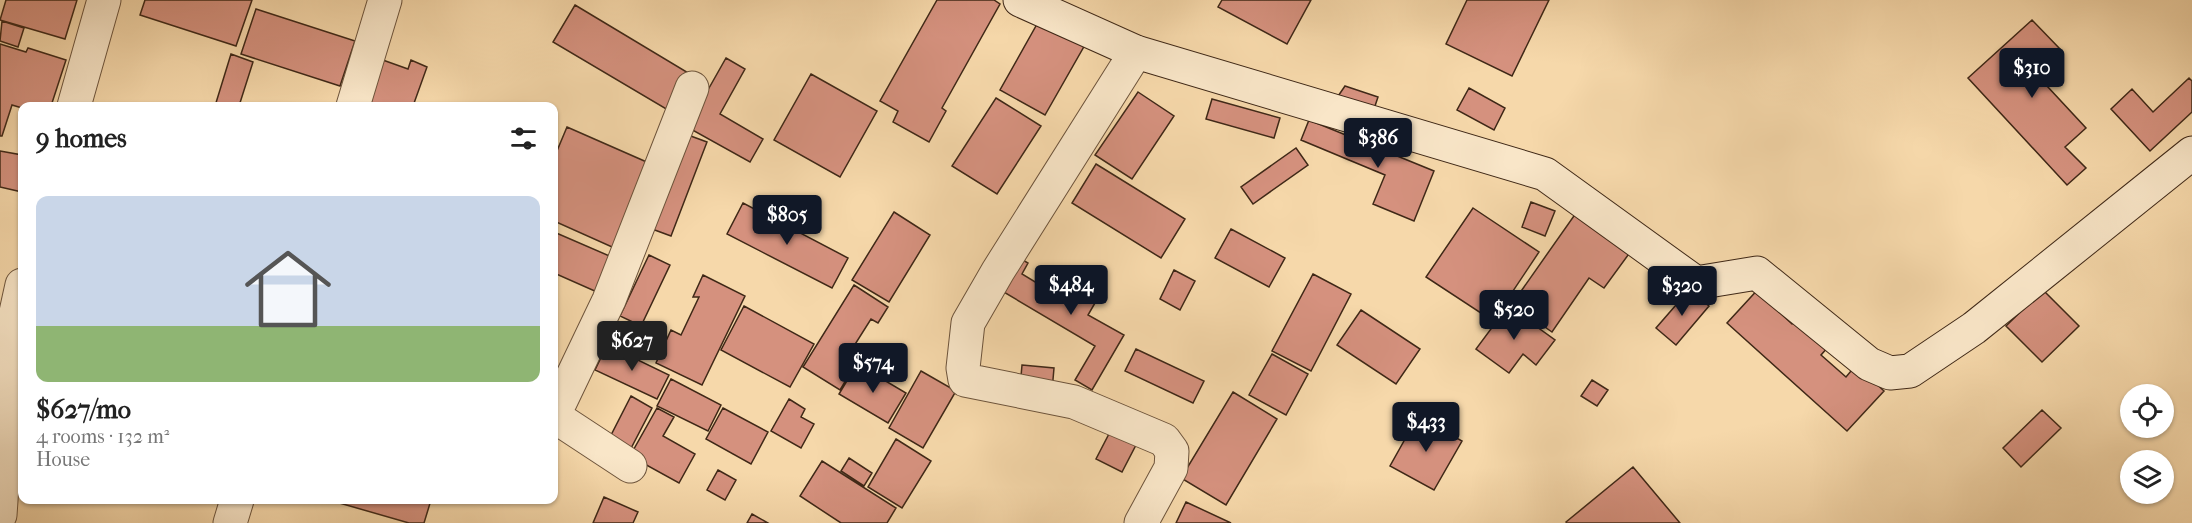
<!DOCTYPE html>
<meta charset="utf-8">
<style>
:root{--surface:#fff;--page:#f2f2f2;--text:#222;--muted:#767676;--line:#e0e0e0;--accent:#111827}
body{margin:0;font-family:"IM FELL French Canon",serif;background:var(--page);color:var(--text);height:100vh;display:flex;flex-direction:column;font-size:22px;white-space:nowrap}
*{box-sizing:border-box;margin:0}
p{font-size:20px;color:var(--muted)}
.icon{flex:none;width:33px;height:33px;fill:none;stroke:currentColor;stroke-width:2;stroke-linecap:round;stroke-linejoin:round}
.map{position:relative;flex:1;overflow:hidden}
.sheet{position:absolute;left:18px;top:102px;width:540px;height:402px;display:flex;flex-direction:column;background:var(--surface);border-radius:12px;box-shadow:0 2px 4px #0004}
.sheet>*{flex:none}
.buttons{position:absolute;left:2120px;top:384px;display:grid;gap:12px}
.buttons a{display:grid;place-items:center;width:54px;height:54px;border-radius:50%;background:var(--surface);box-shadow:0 2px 4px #0004;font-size:30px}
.price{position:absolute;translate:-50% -51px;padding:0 14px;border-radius:6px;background:var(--accent);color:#fff;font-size:20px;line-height:39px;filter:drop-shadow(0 2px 3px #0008)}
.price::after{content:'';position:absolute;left:50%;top:36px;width:18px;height:14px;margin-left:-9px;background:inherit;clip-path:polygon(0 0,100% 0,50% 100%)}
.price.on{background:#222;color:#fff}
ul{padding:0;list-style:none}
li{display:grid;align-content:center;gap:12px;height:318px;padding:0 18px}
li+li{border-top:2px solid var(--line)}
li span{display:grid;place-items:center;height:186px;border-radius:12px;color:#555}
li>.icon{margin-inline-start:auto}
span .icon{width:108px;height:108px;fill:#fffc;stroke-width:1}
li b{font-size:26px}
h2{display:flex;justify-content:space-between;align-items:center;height:72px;padding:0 18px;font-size:26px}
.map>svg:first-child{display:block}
.building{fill:#d5917e;stroke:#3f2817;stroke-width:1.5}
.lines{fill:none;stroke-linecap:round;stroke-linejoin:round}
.street-casing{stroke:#6d543c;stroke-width:35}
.secondary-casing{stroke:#3f2817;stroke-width:35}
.street{stroke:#f9e6c8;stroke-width:33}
.secondary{stroke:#f9e6c8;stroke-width:33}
</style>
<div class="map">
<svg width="2192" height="523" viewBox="0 0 2192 523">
<rect width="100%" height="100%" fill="#f6d8aa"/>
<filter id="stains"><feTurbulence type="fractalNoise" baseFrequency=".00333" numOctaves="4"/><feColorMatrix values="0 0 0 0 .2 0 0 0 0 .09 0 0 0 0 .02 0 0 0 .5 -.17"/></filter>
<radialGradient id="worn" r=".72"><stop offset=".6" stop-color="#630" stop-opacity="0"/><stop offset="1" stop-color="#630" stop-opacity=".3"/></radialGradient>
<!-- building -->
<path class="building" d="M6,0H77L65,39L0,20Z
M145,0H252L236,46L140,15Z
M937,0H994L1000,4L942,108L946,111L929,142L893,122L898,111L880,101Z
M1222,0H1311L1287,44L1218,7Z
M1467,0H1549L1512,76L1446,44Z
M575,5L695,77L673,113L553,42Z
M256,9L355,41L340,86L241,54Z
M1041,17L1086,43L1045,115L1000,90Z
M2032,20L2060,49L2034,72L2086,128L2065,147L2086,168L2067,185L1968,78Z
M2,21L24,28L18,47L0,41Z
M0,44L26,52L28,48L66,60L51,106H22V108L12,105L2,136H0Z
M231,54L253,62L239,106H215Z
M726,58L745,69L720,114L763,139L750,162L687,127Z
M380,59L408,69L411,60L427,67L413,106H363Z
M811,74L877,111L840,177L774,140Z
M2189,78L2192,81V112L2150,151L2111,109L2132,89L2153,112Z
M1345,86L1378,97L1372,115L1334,102Z
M1469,88L1505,108L1494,130L1457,110Z
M1138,92L1174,116L1132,179L1095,155Z
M996,98L1041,126L997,194L952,166Z
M1212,99L1280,118L1274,138L1206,119Z
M1309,120L1434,171L1414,221L1373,204L1385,175L1301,140Z
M567,127L658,167L621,251L554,221V158Z
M688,135L707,142L671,236L652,229Z
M1296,148L1308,165L1253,204L1241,187Z
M0,151L22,155V192L0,187Z
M1096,164L1185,219L1161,258L1072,203Z
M1531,202L1555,211L1545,236L1522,227Z
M743,203L848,258L832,288L727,234Z
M1473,208L1539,252L1493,321L1426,277Z
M894,212L930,235L889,302L852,280Z
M1576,213L1631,251L1604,288L1589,278L1552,332L1512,304Z
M1231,229L1285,258L1269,287L1215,258Z
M554,232L621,261L606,296L554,273Z
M649,255L670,265L641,326L620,316Z
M1021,259L1028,263L1022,274L1063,299L1080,269L1106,284L1088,315L1124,335L1092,390L1075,380L1095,346L1002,291Z
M1174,270L1195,281L1180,310L1160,299Z
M1313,274L1351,294L1311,371L1272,351Z
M703,275L745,296L702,385L656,363L671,330L681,335L699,297H693Z
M854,285L888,307L878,323L871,319L847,357L857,362L840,390L803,367Z
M1762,285L1777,310L1792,324L1798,317L1829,346L1821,355L1846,377L1856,365L1884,391L1847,431L1727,323Z
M1689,290L1709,306L1676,345L1656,328Z
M2043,290L2079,326L2042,362L2006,326Z
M744,306L814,344L790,387L721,350Z
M1508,306L1555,340L1536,365L1523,354L1509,373L1476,349Z
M1361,310L1420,349L1396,384L1337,345Z
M607,345L669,375L657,399L595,370Z
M1136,349L1204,381L1193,403L1125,371Z
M1272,354L1308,374L1286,415L1249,395Z
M857,364L906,393L888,423L839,394Z
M1022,365L1054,368L1052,391L1020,388Z
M921,371L956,391L923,448L889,428Z
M671,379L721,405L708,431L657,406Z
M1592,380L1608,390L1597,406L1581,396Z
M1233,392L1277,419L1226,505L1181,478Z
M631,396L652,408L628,454L607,443Z
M789,399L805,409L801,417L814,424L801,448L771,431Z
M657,408L674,417L663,436L695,454L679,483L630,456Z
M723,408L768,432L751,464L706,439Z
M2042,410L2061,428L2021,467L2003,448Z
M1418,416L1462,441L1434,490L1390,466Z
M1111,430L1137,443L1122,472L1096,459Z
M896,439L931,461L902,508L868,487Z
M849,458L872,473L864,486L841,471Z
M822,461L896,508L887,523H841L800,496Z
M1633,467L1680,523H1567L1566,522Z
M718,470L736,480L725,500L707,490Z
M604,497L638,512L633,523H593Z
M329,500H431L424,523H409Z
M1186,502L1231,523H1176Z
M752,514L768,523H747Z"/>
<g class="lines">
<defs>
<path id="street" d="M1136,52L998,271L968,323L963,368L965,380L1074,402L1164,440L1172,451L1171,468L1141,523
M74,106L104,0
M353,106L385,0
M554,415L609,300L692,88
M554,416L630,466
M0,515L13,326L22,285
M230,523L237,500"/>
<path id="secondary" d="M1020,0L1136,52L1545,174L1696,283L1757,273L1869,364L1890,373L1910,371L1974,328L2192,153"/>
</defs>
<!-- street casing -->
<use href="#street" class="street-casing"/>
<!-- secondary casing -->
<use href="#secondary" class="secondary-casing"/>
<!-- street -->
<use href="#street" class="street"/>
<!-- secondary -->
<use href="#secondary" class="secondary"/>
</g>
<rect width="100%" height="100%" filter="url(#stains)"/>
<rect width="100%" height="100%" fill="url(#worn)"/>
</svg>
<div class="buttons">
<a><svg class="icon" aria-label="locate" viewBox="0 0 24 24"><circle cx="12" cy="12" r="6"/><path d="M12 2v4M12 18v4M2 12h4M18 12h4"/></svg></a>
<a><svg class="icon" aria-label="layers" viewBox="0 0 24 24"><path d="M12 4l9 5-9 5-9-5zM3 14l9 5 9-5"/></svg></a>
</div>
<b class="price" style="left:2032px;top:99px">$310</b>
<b class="price" style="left:1378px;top:169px">$386</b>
<b class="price" style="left:787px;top:246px">$805</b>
<b class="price" style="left:1071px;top:316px">$484</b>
<b class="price" style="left:1682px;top:317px">$320</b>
<b class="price" style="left:1514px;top:341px">$520</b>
<b class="price on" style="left:632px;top:372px">$627</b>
<b class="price" style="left:873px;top:394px">$574</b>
<b class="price" style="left:1426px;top:453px">$433</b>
<section class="sheet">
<h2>9 homes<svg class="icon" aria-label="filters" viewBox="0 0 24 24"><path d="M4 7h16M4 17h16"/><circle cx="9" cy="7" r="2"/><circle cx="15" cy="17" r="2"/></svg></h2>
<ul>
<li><span style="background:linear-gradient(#c9d6e8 70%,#8fb573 0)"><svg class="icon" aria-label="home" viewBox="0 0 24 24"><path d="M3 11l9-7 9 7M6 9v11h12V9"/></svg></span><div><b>$627/mo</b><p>4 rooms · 132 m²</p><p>House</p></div></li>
</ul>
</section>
</div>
